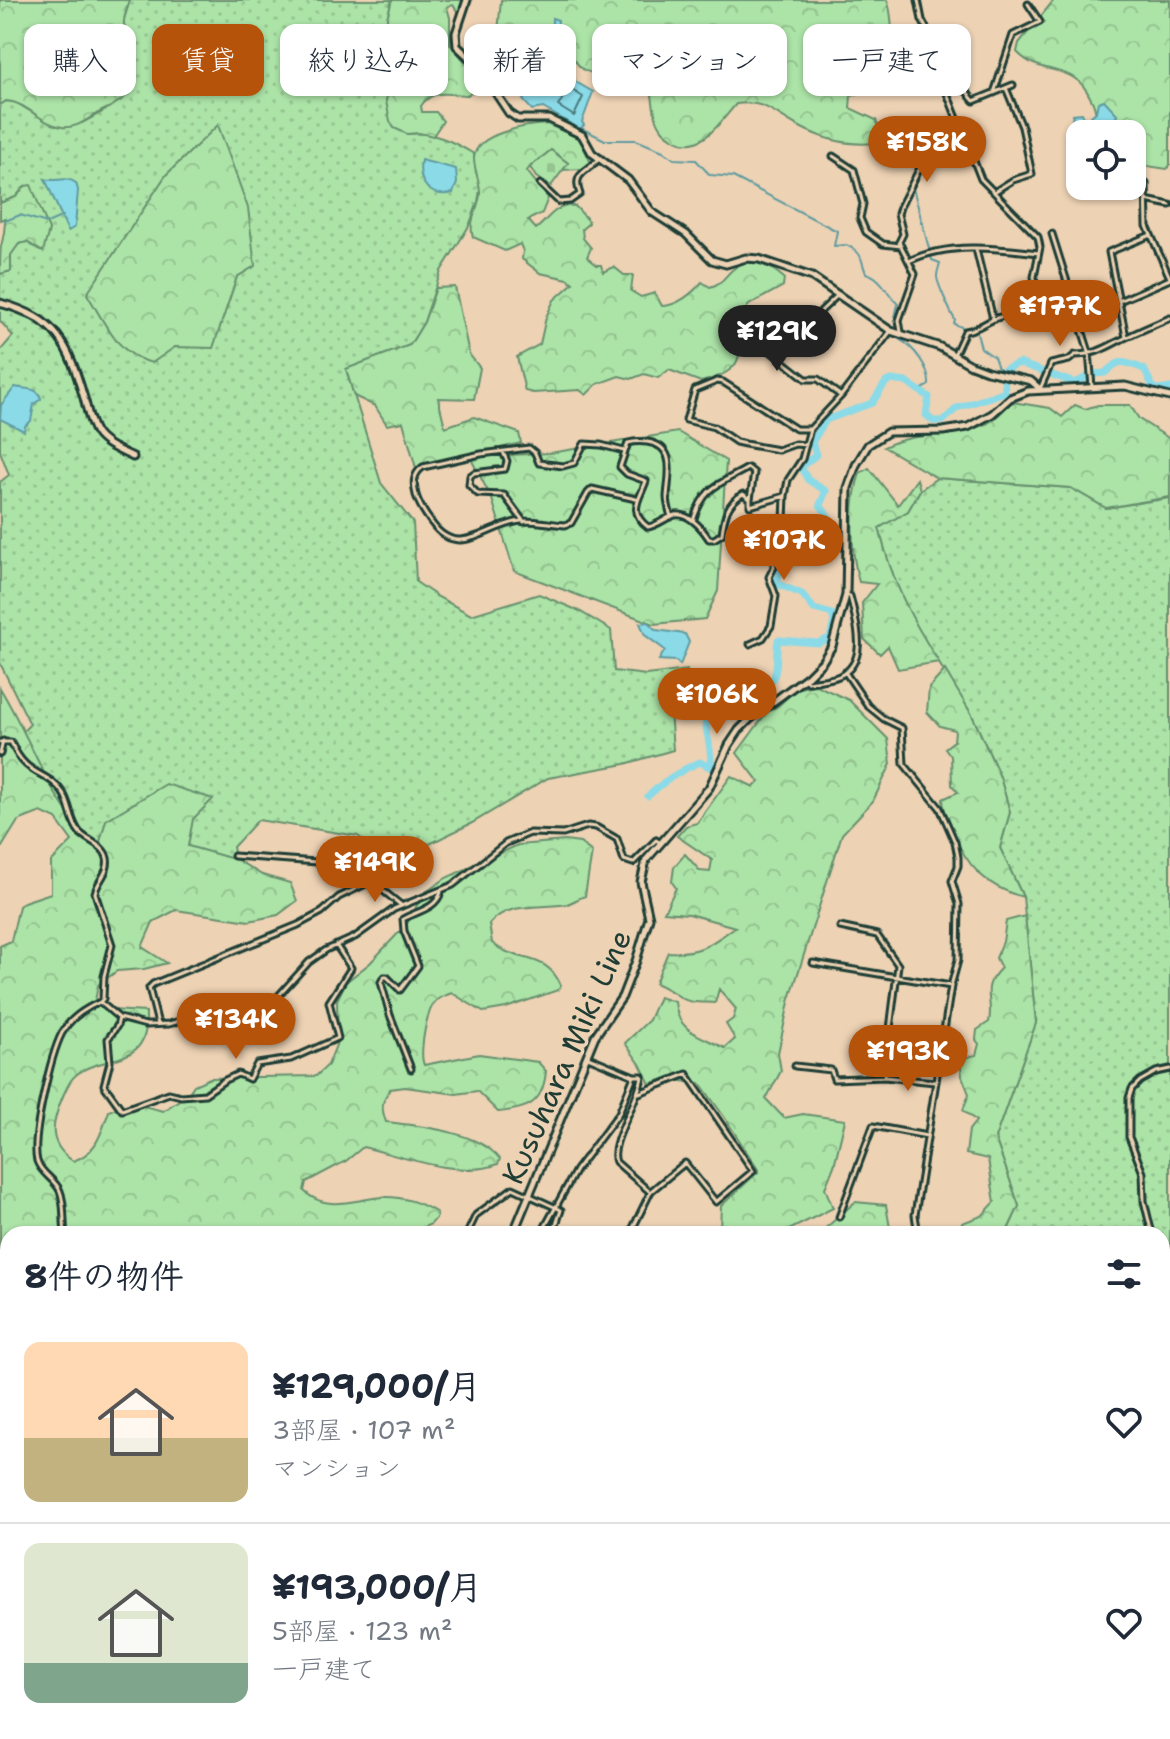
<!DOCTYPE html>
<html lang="ja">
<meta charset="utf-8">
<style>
:root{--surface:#fff;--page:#f6f6f7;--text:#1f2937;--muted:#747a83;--line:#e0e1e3;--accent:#b45309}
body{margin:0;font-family:"Shantell Sans","Klee One",sans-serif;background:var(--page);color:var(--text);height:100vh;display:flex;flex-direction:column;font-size:30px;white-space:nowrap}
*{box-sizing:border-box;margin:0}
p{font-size:26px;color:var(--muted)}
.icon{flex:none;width:44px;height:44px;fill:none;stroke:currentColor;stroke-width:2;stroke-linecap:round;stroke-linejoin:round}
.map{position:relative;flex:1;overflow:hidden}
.drawer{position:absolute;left:0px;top:1226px;width:1170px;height:514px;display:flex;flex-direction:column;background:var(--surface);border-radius:24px 24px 0 0;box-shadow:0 2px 6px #0004}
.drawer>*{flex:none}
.hud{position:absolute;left:24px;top:24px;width:1122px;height:72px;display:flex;gap:16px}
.controls{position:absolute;left:1066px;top:120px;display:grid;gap:16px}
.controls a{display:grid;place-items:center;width:80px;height:80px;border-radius:16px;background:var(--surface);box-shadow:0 2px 6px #0004;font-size:40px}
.price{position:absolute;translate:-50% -68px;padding:0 18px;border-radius:28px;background:var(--accent);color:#fff;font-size:26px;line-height:52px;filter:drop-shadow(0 2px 4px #0008)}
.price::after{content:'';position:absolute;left:50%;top:48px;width:24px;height:18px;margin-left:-12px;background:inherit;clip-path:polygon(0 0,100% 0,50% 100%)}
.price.active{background:#222;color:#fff}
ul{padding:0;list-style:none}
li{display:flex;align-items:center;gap:24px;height:200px;padding:0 24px}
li+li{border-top:2px solid var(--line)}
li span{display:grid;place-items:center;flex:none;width:224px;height:160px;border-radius:16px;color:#555}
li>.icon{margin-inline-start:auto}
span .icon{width:96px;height:96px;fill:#fffc;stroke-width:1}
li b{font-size:34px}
h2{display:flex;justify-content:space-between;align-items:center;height:96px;padding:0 24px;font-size:34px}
.tag{padding:0 28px;border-radius:16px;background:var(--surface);box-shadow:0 2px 6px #0004;font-size:28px;line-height:72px}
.tag.active{background:var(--accent);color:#fff}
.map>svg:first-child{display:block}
.grass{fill:url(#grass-dots);stroke:#66906e;stroke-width:2}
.forest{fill:url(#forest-crowns);stroke:#66906e;stroke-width:2}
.cemetery{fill:url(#cemetery-stones);stroke:#66906e;stroke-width:2}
.water{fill:#8bdae8;stroke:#609ba0;stroke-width:2}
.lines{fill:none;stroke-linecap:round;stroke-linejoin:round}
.shore{stroke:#4a7c7c;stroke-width:2}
.stream{stroke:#609ba0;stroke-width:2}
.river{stroke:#8bdae8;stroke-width:7}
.street-casing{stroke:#1f3d34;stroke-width:9}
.secondary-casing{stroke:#1f3d34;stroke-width:11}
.street{stroke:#edd2b4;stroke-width:3}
.secondary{stroke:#edd2b4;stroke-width:5}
.labels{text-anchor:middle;stroke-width:7;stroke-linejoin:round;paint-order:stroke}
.street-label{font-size:30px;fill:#1f3d34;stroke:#edd2b4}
</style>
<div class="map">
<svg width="1170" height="1739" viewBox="0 0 1170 1739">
<defs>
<pattern id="grass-dots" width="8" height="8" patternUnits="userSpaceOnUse" patternTransform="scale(2)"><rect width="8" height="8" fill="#ace3a7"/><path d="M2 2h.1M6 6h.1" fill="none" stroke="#94c490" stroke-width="1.8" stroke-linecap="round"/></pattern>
<pattern id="forest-crowns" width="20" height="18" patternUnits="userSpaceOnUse" patternTransform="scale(2)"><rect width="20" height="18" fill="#ace3a7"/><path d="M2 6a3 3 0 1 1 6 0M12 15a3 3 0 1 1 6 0" fill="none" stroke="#94c490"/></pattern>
<pattern id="cemetery-stones" width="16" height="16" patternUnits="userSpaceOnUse" patternTransform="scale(2)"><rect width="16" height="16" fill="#ace3a7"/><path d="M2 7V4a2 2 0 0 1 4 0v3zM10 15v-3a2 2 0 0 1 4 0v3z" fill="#94c490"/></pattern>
</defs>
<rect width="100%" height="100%" fill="#edd2b4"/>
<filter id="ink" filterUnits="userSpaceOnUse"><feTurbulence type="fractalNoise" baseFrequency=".0125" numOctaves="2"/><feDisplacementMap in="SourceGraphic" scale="16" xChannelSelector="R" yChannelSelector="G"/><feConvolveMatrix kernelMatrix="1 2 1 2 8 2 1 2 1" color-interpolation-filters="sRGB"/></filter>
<g filter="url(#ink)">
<!-- grass -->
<path class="grass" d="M130,0H392L387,18L390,78L386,101L407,134C433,131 452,141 474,154L480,190L478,202L469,226L441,271L424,322L410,345L346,369L381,483L413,523L416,582L438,597L471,615L539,594L579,611L611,630L614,671L646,675L687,670L691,691L670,711L673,750L625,764L548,778L472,823L403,857L381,855L358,836L258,820L233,847L238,873L85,858L12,743L30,724L0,663V482L9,475L0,451V351L13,336L0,321V274L11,271L10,255L18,244L27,242L40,251L49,230L25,186L16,197L0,203V105L6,101L15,102L55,126L82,123L106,110L136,67L123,22Z
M937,478L1071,488L1106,508L1170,498V1513L1165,1521L1162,1545V1234H1006L1019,1206L995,1138L1036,1023L1023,897L1000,848L1010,812L1000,777L972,715L912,621L890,571L879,528L908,511L920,490Z
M513,1732H945L950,1739H509Z"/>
<!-- forest -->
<path class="forest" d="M0,0H130C128,7 123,17 124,24C127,69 161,83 102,111C88,118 78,129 62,127C42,125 27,102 6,101L0,105Z
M392,0H465L459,14L453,5L447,7L450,18V44L473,71C476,79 475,91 468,95C449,95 433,88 421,106L422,112H436L443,121L433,136L419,133L407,134L394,128L390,121L386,101L390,78L387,18Z
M501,0H887C895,20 894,71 875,86C869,91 858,93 851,96L850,108L876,120L880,132L876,143C849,146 822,139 798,126C773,113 766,100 736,104C722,120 701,154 676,140C665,134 660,129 656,117C651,101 653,84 646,68C627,65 602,80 584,70C567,60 572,30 549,31L544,43V60C533,68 519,64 506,62L497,43Z
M1054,0H1170V165L1167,169L1141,165L1132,170V134H1094C1098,120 1097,109 1090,97C1073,61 1041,78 1017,52L1019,43Z
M547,124L580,139L591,163L581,169L563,170L568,163L551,150L530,167L527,171L548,198L542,213L528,220L536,229C549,219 554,204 575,206L588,220L589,223L582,229L583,238L591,248L587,257L597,265H601L603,272L614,267L624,275H633L631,291L641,297L655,293L662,306C677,306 693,293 702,282L710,287C721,284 723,279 731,271C749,254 768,264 784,278L783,286L749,305L733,325C732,335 738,341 739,351C740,371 716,378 701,382L669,370L658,378L644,374L631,379L619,376L597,384L586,395L580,390L533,393L525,391L517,357L540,344L546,317L554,300L573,283L568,279L540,273L522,259L523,251L520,244L505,251L473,237C468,222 478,209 480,195C481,183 474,171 474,158C475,133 528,125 547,124Z
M218,125L248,208L255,266L237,277L213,348L175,347L152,363C117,355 105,323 87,294L166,175Z
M31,185L49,230L43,252L27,242L19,244L11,255V271L0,274C0,266 0,254 1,246C4,236 5,229 5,218L0,220V203L16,197L25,186Z
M455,287L469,354L480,368L474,399L438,398L445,427L474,417L519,433L521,443L416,468L403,422L387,425L375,406L354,396L346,369L410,345L424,322L436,288Z
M1012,402L1050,408L1062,417L1075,405L1085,409L1098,405H1130L1139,419L1170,439V497L1106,508L1071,488L937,478L884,447C917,430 955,439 988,423C997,418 1004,409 1012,402Z
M678,432L726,461L718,591L705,619L654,624L514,571L492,499L470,457L550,453Z
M869,468L898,505L917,479L920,490L908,511L879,528C892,581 909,616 939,662L898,669L888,646L880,654L864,639L862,603L877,584L859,582C850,551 850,503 860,473Z
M945,670L972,715L1000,777L1010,812L1000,848L1023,897C986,887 966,866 952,830C948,820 943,810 943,799L958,792L952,785L951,756L945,748L954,741L955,730L940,726L927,712L929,688Z
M816,685L849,700L888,739L891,764L873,801L842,834L789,1002L778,1053L781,1071L766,1099L784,1118L803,1114L845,1120L834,1166L825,1188L833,1208L781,1234H715L720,1228L721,1206L759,1171L725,1118L700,1083L663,1079L650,1084L640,1064L625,1043L649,1020L659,997L675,1002C677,1032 701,1036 725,1048L735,1039L726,1024L733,1019L736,1009L719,989L715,1003C705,1002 689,1004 680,997C671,991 665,987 655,983L668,952C700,954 710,945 735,927L689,914L664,912L676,888L672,882L674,867L685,854L700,871L710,872L712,860L677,836L686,826L697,823L731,776L754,787L759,782L737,753L767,712L778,706L798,688Z
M0,688C35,746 47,798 98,849L106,820L166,784L213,799L193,819L188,846L237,860L262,875L290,883L297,901L278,915L249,921L176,910L153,922L142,947L167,963L144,969L117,971L98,985L95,1001L111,1010L146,1012C146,1026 147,1036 138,1047C123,1063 93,1060 76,1075C70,1079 66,1089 63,1096C52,1122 46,1143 73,1161C97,1153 101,1133 109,1111C129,1101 142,1105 163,1111L188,1094L194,1085L210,1078L316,1076L328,1065L338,1040L337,1000L346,982L370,963L407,924L423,894L446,878L518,845L565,841L580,843L592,852L585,896C579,898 573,902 567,904C541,909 509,901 489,924L492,943C517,964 547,951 561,986L558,990L506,1008L483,1012L452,993C446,995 439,997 435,1002C426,1012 419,1053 424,1065L479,1054L538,1062L546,1071C543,1104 528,1109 498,1112L477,1091L456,1094L405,1087L390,1089C381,1102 381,1108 386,1122C419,1126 478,1131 500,1159L498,1164C462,1179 400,1156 363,1147L346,1161L306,1182L304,1191C327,1213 354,1199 383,1197C402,1196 422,1203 437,1213V1217L431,1224L417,1230L380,1234H214L196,1227L173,1234H8V1355H0V946L11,941L19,906L24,902L51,893V862L72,841L56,819L41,812L18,821L0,850Z
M1025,916L1036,1023L995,1138L1019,1206L1006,1234H960L962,1223L982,1216L995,1202L988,1159L966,1154L969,1130L976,1121L963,1110L969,1094L962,1076L960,1059L976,1055L979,1044L976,1040L977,1030L989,1022C994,997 979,990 1001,968L996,958L1003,942L1006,921Z
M855,1202L886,1205L891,1234L846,1229L845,1234H819Z
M0,1387L8,1392V1577L0,1586Z
M0,1727L8,1729V1732H239L237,1739H0Z"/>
<!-- cemetery -->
<path class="cemetery" d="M551,150L568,163L551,186L536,177L530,167Z"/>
<!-- water -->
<path class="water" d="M552,18L558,20L556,46L576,82L593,92L582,122L584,125L580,129L543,108L532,110L523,100L532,88L541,89L554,96L560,83L559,75L552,70Z
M1104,100L1118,115L1112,121V132L1080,134V155L1070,153L1069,151L1073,146L1071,138L1074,133L1071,126L1073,114L1082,113L1088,128L1091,127V116L1096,112L1098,102Z
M421,160L456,169L457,183L453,193C430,199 417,183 421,160Z
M45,179C55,183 66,175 76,183L78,190L75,227L68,231Z
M15,387C26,390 38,386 41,399L34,404L31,421L25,426L24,431L0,419L1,405Z
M648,622L656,630L685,634L689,642L680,665L676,661L659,660L665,650L645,635L640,623Z"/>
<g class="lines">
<!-- shore -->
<path class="shore" d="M569,88L583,97L574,116L558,106Z"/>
<!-- stream -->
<path class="stream" d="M581,128L605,140H636L663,151L674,159L696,160L710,175L733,177L837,231L834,246L846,245C864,253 860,259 866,273C883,278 886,293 898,304L895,317L899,339C914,347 930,368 929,385L919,391
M924,168L913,188L932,260L940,263C939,267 937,272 937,276C936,281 952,315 955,320L954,324L964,328L975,326L981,348L994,357L998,368L1004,370
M5,221L20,215L47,223L63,216
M991,1732L993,1739"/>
<!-- river -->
<path class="river" d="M648,796C664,781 680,770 700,762L711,768C713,744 699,719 708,695L715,691L720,694L739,686L757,693C783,681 774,663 778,640L818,643L830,638L834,621L832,614L814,609L802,594L780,585L777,580L795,536C808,531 820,536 833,529L834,524L820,505L826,491L808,480L801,467L816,455L812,442L826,420L872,403L886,382L891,380L906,382L929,397L926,415L933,421H943L957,408L1005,392L1004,370L1019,363L1075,383L1094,374L1105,373C1121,357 1124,362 1144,369L1153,387L1160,390L1170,388"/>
<defs>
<path id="street" d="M918,0L922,20L938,51L943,83L981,179L1038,237L1040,247L1034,277L1041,308
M946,85C967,80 963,90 974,101L1013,85
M994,93L1013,35L1040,22L1028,4
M833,156L854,170L863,204L860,218L866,232L883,244L901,246
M921,166L971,154
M1146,183L1147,226L1170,278
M540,184L559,202L570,201L580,194C572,173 586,173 599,159
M994,192L1013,180L1032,174L1022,127L1006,88
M1146,200L1170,205
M1052,234L1089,352L1092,387
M976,249L993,319
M909,261C948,242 996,248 1038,253
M1119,301L1170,279
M732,321L806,379H818L841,396
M901,332L899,320L915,274L899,242L903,234L898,214L900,207L922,164L907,134
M1126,337L1109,252L1151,235
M954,355L965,331C979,330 987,320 1000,317C1024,310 1048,306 1071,301
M781,359L822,310L839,294
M1040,389L1051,364L1069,360L1075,355C1098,355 1109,345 1129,336C1142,330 1156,324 1170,318
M806,445L795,444L778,450L745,444L736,442L714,427L686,420L695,390L717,381L723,382L796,429H810
M624,451L601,445L584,444L574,463L563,466L539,463L535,453L529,448L481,454L423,467C413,474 413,483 416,495C419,505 425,514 431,522C458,561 487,525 521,521C535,520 551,524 565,525L571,523L588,493L592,489L636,499
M503,452L507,461L505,469L474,473L470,476L469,485L478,494L504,495L524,522
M671,517C669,510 667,503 667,497C668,477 678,446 647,442C640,441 635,441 628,443L620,467L627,474L646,481C640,499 627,511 648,527C658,525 664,519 672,516C687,510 702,528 709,539H714L722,534C724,517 727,503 743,494L750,499V506L785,496
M693,521C704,486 718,485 748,468L754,473L750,499
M750,644L763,638L771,626L776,596L769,577L774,567V550L784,521L785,496L788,480L802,459L810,429L841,396L890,332
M845,672L868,706L884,719L902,728L904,764L940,808L955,842L958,857V866L952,881L959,904L958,960L951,986L915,1215L918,1234
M805,680L808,682C818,680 830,680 839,676C870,662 856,621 850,596L846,595
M0,742H11C27,779 46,769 63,793C71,805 70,822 80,833C88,841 104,845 107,858C110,872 97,881 95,893L112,945L104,976L103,999L100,1002
M0,754L3,741
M234,856L344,864L355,868L402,906
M840,927L877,935L898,965L884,1077
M813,963L951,986
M100,1002L119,1018L146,1025L169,1024L218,1010L272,1003L309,962L326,950L355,937L394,909L453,885L506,843L530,833L563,834L588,826L596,827L617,839L624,860L633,863L656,840L659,842
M119,1018L117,1026L108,1039L110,1062L104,1085L122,1110L169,1093L181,1096L205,1094L225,1080L238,1074L249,1079L257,1064L291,1059L338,1038L329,1002L351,968L336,945
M158,1024L149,988L153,984L298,925L322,912L339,897L372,881
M588,1057L634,1076H642C639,1102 608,1144 616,1162L650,1192
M795,1066L831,1070L834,1079L884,1077L935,1082
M411,1069L390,1015L381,982L384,977H387L400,990L418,966L404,931L403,919C417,911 436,909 441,892
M839,1217L873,1126L927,1136
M65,1234C63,1220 65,1203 60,1191C55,1179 41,1174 37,1161C31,1139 51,1054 62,1033C70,1018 84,1009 100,1002
M467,1234L476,1215L513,1188L561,1210L553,1234
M541,1234L576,1170L619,1113L634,1076
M630,1234L651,1191L685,1163L716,1202L753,1171L687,1074L639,1093
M1152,1234L1144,1201L1143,1173L1129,1137V1098L1132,1089L1140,1081L1156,1072L1170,1069
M1162,1334L1170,1348
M1162,1438L1165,1439L1170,1430
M1162,1618C1167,1603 1162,1583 1170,1571
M0,1620L8,1632
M0,1700L8,1699
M333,1732L341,1739
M993,1732L995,1739
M288,1738L299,1732
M366,1739L368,1732
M513,1739V1732"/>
<path id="secondary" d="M467,0L456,33L457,46L478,66L509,113L518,119H549L582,135L592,153L628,180L652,212L686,234L712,260L726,264L746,258L759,259L812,277L891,331L940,347L971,365L987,371L1031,381L1040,389
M0,303C58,319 68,344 84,398C87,409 90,424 96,433C104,445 121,451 133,457
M513,1234L595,1036L622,997L636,961L649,918L641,882L646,860L709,788L729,745L739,730L750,719L808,676L822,662L832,646L846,595L848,488L856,465L868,445L888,432L943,431L968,427L992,414L1010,398L1028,391L1125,386L1170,397
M60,1739L108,1732"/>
</defs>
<!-- street casing -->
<use href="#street" class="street-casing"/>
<!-- secondary casing -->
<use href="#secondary" class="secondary-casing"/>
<!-- street -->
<use href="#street" class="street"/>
<!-- secondary -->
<use href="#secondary" class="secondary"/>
</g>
</g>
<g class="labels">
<!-- street labels -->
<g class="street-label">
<text transform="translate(567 1057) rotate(-66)" y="10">Kusuhara Miki Line</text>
</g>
</g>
</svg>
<div class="controls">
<a><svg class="icon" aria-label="locate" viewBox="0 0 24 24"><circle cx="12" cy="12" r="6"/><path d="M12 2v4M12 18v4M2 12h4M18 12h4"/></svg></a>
</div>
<b class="price" style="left:927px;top:184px">¥158K</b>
<b class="price" style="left:1060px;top:348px">¥177K</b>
<b class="price active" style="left:777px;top:373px">¥129K</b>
<b class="price" style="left:784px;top:582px">¥107K</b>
<b class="price" style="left:717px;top:736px">¥106K</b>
<b class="price" style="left:375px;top:904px">¥149K</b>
<b class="price" style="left:236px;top:1061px">¥134K</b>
<b class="price" style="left:908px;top:1093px">¥193K</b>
<div class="hud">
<a class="tag">購入</a>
<a class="tag active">賃貸</a>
<a class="tag">絞り込み</a>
<a class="tag">新着</a>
<a class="tag">マンション</a>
<a class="tag">一戸建て</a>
</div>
<section class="drawer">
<h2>8件の物件<svg class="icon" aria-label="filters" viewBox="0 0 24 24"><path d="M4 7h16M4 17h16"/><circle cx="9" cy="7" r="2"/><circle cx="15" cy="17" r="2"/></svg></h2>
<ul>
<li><span style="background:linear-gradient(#ffd9b3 60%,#c2b280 0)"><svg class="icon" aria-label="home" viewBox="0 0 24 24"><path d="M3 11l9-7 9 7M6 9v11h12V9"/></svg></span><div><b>¥129,000/月</b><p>3部屋 · 107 m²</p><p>マンション</p></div><svg class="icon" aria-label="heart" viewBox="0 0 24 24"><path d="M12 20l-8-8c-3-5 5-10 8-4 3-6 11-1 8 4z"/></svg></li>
<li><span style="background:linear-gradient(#dfe7d0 75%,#7fa58c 0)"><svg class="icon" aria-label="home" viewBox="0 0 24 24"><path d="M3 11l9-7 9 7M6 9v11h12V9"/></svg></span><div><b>¥193,000/月</b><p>5部屋 · 123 m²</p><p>一戸建て</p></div><svg class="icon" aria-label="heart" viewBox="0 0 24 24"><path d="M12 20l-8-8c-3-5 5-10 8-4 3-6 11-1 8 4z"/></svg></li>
</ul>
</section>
</div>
